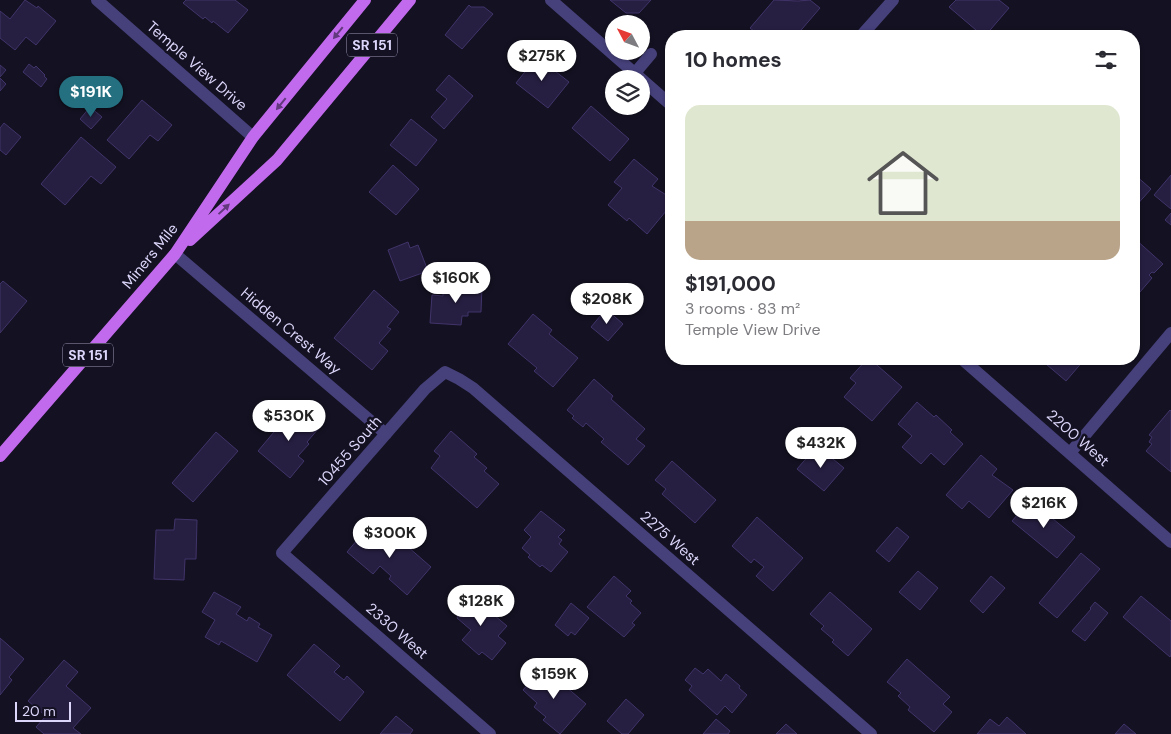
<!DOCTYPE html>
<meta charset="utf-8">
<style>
:root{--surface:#fff;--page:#f7f7f7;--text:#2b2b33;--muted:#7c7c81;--line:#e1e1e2;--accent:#247081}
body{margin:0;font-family:"DM Sans",sans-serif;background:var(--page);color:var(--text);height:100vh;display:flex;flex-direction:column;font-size:19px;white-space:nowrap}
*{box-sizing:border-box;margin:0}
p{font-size:16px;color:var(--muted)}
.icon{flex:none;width:28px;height:28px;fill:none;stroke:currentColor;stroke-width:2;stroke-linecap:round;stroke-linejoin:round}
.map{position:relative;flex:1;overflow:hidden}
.side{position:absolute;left:665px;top:30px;width:475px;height:335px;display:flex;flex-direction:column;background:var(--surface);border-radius:20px;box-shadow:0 1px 4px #0004}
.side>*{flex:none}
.needle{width:32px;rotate:311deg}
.fabs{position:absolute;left:605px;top:15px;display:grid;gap:10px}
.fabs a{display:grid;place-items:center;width:45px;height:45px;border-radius:50%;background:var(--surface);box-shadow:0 1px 4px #0004;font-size:25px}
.scale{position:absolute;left:15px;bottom:12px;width:56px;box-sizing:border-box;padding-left:5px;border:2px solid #dcd6fa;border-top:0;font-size:14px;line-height:18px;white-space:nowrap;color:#dcd6fa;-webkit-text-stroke:4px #141122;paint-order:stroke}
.price{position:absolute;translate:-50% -42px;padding:0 11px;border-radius:18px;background:#fff;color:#222;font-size:16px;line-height:32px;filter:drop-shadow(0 1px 2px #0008)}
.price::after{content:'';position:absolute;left:50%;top:30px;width:15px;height:11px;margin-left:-8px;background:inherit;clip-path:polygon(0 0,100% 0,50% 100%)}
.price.current{background:var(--accent);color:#fff}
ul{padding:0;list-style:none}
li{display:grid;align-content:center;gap:10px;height:265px;padding:0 20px}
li+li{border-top:1px solid var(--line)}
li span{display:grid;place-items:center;height:155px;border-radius:15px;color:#555}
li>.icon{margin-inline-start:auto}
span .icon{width:90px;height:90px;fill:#fffc;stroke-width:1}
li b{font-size:21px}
h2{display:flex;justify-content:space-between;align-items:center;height:60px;padding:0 20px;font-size:21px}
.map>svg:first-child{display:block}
.building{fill:#271f41;stroke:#41346a}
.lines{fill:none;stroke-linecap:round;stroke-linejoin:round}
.minor{stroke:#46417b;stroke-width:12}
.major{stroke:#c26aed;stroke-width:12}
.oneway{fill:#62397d}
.labels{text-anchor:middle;stroke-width:5;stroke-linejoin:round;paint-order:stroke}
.shield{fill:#141122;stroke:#a09bb9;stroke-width:1}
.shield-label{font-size:14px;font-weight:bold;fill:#dcd6fa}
.street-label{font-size:15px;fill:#dcd6fa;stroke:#141122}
</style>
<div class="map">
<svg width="1171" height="734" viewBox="0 0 1171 734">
<rect width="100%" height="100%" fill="#141122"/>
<!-- building -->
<path class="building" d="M25,0L37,8L38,6L56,21L36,45L26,37L15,50L0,38V11L10,19Z
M186,0H235L248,10L228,33L213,21L212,23L205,17L203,19L183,3Z
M610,0H651L639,13H626Z
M774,0L798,1L810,0L820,8L796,36H760L750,28Z
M956,0H999L1009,8L985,36H983L949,7Z
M469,5L471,7H484L493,14L462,49L445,35Z
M939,30L946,36H928L930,33L933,36Z
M537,57L569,82L548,108L516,83Z
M29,64L34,68L36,66L45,75L44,76L47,79L41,87L23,72Z
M0,65L6,70L0,77Z
M449,75L473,96L444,129L431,117L447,99L436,90Z
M0,78L6,84L0,91Z
M142,100L172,125L158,141L150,135L129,159L107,140Z
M591,106L629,139L610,161L572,128Z
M90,107L102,117L91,129L80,119Z
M411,119L437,140L416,166L390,145Z
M4,123L21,137L6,155L0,150V128Z
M81,137L116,167L101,184L91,176L65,205L41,184Z
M634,159L658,179L652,186L671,198V205L647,234L629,218L627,221L608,205L622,188L614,182Z
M393,165L419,189L396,215L369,192Z
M1134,174L1151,189L1134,208Z
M1171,175V209L1154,195Z
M1171,213V225L1165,220Z
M1134,238L1163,264L1154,273L1152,272L1149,275L1152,278L1134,299Z
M408,242L410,248L418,245L428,271L400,281L388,250Z
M3,281L27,301L0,333V284Z
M443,284L482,286L481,312H468V316H462L461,325L430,323L432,295L443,296Z
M374,290L399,312L387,327L391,329L379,343L388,351L372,370L334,338Z
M606,309L623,324L608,341L591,327Z
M533,314L552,330L549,334L578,358L553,387L534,371L537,368L508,344Z
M824,359H835L831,364Z
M867,359H870L902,387L872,421L844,397L856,383L850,378Z
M1040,359H1083L1084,360L1066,381Z
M594,379L613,396L611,399L645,429L636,439L645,446L628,465L601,442L604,439L586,423L583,427L572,418L574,416L567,410Z
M917,402L934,417L936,415L952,430L950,432L963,444L944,465L931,453L921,464L902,447L912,436L898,424Z
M295,407L319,428L307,442L309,444L298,456L304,461L290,478L258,451Z
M1170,410L1171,411V472L1146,451L1152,444L1149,442L1152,437L1149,435Z
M451,431L477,454L474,457L487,468L484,471L499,484L477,508L431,468L440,456L434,451Z
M216,432L238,451L193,502L172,483Z
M817,446L844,468L824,491L797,469Z
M981,455L997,469L992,475L1013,490L989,518L969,501L962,509L946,495Z
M672,461L716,500L695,523L662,494L666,489L655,480Z
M1030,500L1075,537L1057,558L1012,521Z
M541,511L565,530L558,537L562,540L559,544L568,552L551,572L542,565L540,567L528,557L530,555L522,548L531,537L524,530Z
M757,517L803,558L773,591L756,576L764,567L754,559L751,563L732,546Z
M175,519L197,520L196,559H185L184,580L154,579L156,530H174Z
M384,526L431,567L407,595L389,579L391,576L380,566L373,574L347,552L363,533L372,540Z
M897,527L909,537L889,562L876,551Z
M1081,553L1100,569L1057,618L1039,603Z
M918,571L938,588L920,610L899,592Z
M614,576L631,591L626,596L632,601L630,603L641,613L632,623L635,625L624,637L587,607Z
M991,576L1005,588L983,613L970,601Z
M214,592L241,607L236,614L247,621L249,617L260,624L258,627L272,635L257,662L221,641L219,645L205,637L215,620L202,612Z
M830,592L872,629L848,656L832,642L834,640L821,629L824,626L810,614Z
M463,596L471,602L474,598L507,626L498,636L506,643L492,660L482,652L479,655L462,640L471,630L457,618L458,616L452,610Z
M1141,596L1171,621V655L1170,657L1123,617Z
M1095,602L1108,613L1085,641L1072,631L1091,609L1090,608Z
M571,603L589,618L575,635L571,632L568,636L555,625Z
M0,638L24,659L9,677L12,680L0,695Z
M314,644L340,666L334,672L344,680L347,676L364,692L340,721L287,675Z
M907,659L950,697L943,704L952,712L934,732L908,710L910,707L898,696L901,693L887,682Z
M64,660L78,672L66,686L91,708L73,728L81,734H44L36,727L46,716L28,701Z
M543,667L586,704L560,734L543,720L546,717L534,707L537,703L523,690Z
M695,668L703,674L708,669L721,681L726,674L740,686L739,688L747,695L732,713L725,706L717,715L689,690L692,686L685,680Z
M626,699L644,715L628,734H622L607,721Z
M396,716L413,730L410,734H380Z
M1007,717L1026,734H977L990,719L999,726Z
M716,719L730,731L728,734H703Z
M786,724L797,734H776Z
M1124,724L1136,734H1115Z"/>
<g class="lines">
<!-- minor -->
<path class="minor" d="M97,0L253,137
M551,0L671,105
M861,36L893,0
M635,73L651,54
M175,254L386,434
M962,359L1171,542
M1070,453L1171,333
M490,734L282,553L425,389L445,372L459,379L473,388L871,734"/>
<!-- major -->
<path class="major" d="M190,240L277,160L410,0
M0,456L175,254L253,137L365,0"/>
</g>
<!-- one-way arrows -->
<defs><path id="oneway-solid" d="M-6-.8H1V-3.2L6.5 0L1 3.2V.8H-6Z" transform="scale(1.25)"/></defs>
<g class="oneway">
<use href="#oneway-solid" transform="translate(338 33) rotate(129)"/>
<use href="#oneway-solid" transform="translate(281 104) rotate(129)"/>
<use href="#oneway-solid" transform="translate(224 209) rotate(-43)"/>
</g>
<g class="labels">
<!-- shield labels -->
<g class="shield">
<rect x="347" y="33.5" width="50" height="23" rx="4"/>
<rect x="63" y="343.5" width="50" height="23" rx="4"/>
</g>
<g class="shield-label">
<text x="372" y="50">SR 151</text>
<text x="88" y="360">SR 151</text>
</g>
<!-- street labels -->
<g class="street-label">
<text transform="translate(197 66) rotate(41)" y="5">Temple View Drive</text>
<text transform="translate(150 256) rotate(-51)" y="5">Miners Mile</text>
<text transform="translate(291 331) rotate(40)" y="5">Hidden Crest Way</text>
<text transform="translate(1078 438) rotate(41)" y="5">2200 West</text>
<text transform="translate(350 451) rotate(-49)" y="5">10455 South</text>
<text transform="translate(670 538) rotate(41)" y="5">2275 West</text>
<text transform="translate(397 631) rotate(41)" y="5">2330 West</text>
</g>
</g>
</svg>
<div class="fabs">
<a><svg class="needle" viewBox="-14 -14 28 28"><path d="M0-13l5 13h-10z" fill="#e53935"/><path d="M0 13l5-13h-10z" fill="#7c7c81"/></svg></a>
<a><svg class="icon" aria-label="layers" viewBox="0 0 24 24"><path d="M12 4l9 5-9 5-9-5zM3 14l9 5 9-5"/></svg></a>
</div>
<div class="scale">20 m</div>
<b class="price" style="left:542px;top:82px">$275K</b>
<b class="price current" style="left:91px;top:118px">$191K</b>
<b class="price" style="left:456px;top:304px">$160K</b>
<b class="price" style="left:607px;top:325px">$208K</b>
<b class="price" style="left:289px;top:442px">$530K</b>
<b class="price" style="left:821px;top:469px">$432K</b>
<b class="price" style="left:1044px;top:529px">$216K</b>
<b class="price" style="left:390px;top:559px">$300K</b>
<b class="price" style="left:481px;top:627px">$128K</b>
<b class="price" style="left:554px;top:700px">$159K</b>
<section class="side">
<h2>10 homes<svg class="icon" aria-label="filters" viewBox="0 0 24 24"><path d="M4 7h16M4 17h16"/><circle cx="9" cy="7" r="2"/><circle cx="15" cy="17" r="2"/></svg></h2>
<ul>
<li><span style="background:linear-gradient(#dfe7d0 75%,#b9a48a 0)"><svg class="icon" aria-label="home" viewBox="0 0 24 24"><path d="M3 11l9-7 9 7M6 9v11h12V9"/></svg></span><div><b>$191,000</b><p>3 rooms · 83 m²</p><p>Temple View Drive</p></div></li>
</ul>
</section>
</div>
